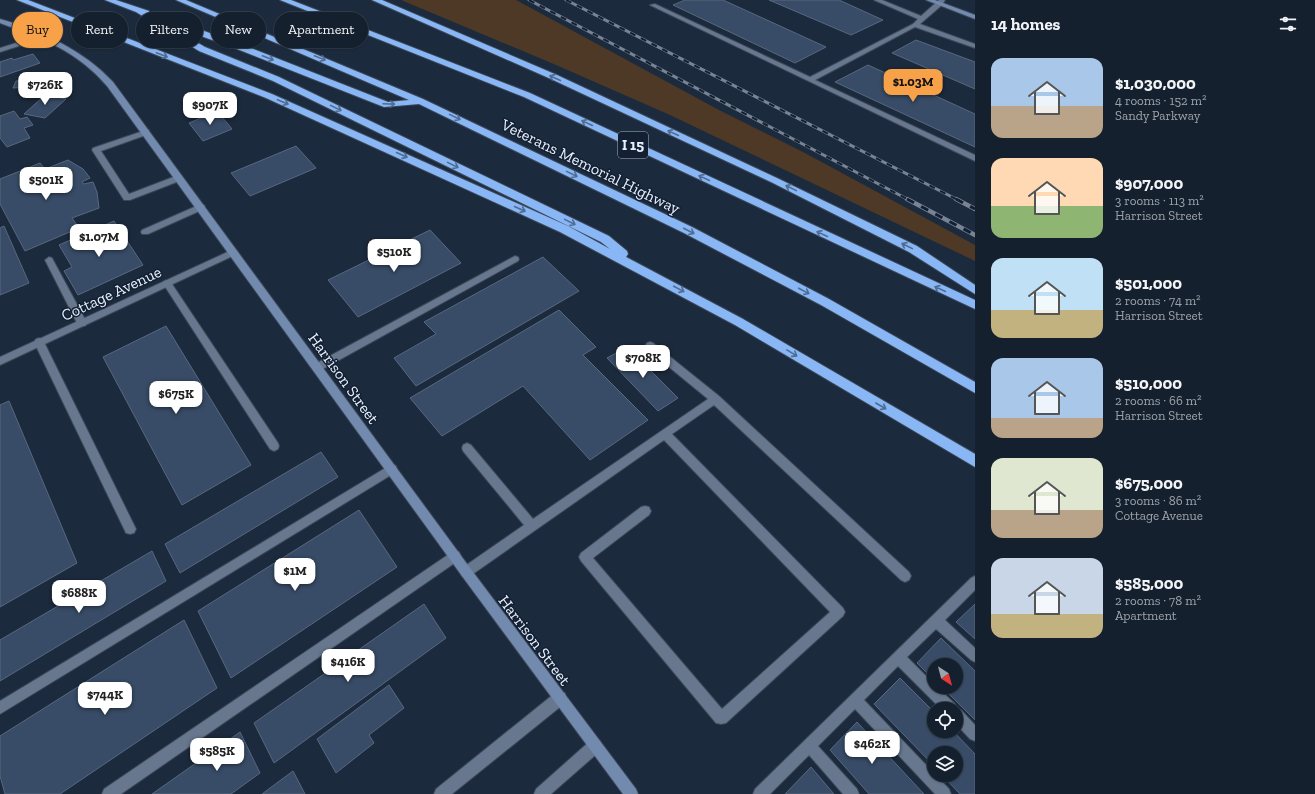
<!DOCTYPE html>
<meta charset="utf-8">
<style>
:root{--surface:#15202e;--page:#222d3a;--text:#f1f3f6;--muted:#9da3aa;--line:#343e4a;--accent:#f7a248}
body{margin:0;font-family:"Zilla Slab",serif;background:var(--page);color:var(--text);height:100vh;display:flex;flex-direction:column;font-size:15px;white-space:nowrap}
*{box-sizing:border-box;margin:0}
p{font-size:13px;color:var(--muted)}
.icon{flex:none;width:22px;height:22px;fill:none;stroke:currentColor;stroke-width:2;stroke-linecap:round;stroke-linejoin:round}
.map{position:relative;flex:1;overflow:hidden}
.panel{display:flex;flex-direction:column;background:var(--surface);width:340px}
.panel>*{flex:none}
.banner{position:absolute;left:12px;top:12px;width:380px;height:36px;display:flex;gap:8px}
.needle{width:26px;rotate:144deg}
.buttons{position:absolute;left:927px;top:658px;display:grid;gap:8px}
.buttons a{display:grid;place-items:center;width:36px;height:36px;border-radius:50%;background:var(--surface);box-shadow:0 1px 3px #0004,0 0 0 1px var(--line);font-size:20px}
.price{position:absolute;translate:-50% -34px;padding:0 9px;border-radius:8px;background:#fff;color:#222;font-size:13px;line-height:26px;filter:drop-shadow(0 1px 2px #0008)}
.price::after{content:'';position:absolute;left:50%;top:24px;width:12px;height:9px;margin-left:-6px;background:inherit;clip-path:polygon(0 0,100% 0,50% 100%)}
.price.on{background:var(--accent);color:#111}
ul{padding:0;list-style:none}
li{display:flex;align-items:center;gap:12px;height:100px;padding:0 16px}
li span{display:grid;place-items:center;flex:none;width:112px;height:80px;border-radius:12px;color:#555}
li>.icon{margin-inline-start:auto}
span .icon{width:48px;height:48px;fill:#fffc;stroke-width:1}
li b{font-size:17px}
h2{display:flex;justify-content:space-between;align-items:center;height:48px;padding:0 16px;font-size:17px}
.chip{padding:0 14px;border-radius:18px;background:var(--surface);box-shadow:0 1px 3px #0004,0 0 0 1px var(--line);font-size:14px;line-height:36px}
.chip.on{background:var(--accent);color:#111}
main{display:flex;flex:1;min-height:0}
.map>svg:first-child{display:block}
.green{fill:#4d3925}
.building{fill:#384c67;stroke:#58687e}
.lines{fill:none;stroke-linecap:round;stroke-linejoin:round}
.lane-casing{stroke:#3c4858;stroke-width:2}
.street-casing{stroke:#3c4858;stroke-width:2}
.secondary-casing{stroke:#3c4858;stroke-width:2}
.highway-casing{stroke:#3c4858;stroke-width:2}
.lane{fill:#67778e;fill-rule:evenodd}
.street{fill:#67778e;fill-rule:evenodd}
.secondary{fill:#718aad;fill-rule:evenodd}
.highway{fill:#89b7f5;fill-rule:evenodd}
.rail-far1-casing{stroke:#788494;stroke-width:3}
.rail-casing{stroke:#788494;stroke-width:4.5}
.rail-far1{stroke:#132033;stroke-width:2;stroke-dasharray:6;stroke-linecap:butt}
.rail{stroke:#132033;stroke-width:3;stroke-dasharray:8;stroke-linecap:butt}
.oneway{stroke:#4e6c94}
.labels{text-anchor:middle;stroke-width:3;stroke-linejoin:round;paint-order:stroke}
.shield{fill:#132033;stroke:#a8b2c1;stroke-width:1}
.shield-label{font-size:15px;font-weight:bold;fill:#e8f1fe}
.street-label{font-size:16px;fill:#e8f1fe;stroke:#132033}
</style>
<main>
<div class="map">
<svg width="975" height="794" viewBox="0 0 975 794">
<rect width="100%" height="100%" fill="#1c2a3d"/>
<!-- green -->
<path class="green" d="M401,0H516L719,110L805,153L975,245V261L670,115L556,65Z"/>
<!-- building -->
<path class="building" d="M685,0H723L826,47L795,63L673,5Z
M769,0H839L883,20L851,35Z
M916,40L975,62V89L892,53Z
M33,54L40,63L0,77V62L12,58L13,60Z
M868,65L975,114V147L835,82Z
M69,77L67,84L13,88L16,81Z
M45,95L66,99L45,118L24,114Z
M14,111L20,119L27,117L33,125L24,128L30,138L7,147L0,138V116Z
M217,111L232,129L203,141L189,123Z
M296,146L316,168L250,196L231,173Z
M68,160L83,169L87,174L90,178L82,182L84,184L93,182L97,192L99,208L72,218L79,228L25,251L0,204V179L40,163L45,169Z
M114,221L143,265L78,295L64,271L72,267L59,245Z
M4,226L29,283L0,295V228Z
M430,230L461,263L358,317L328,280Z
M543,257L579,291L416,386L394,358L436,334L424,322Z
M559,310L596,347L583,355L648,420L590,460L523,386L442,436L410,398Z
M166,326L251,465L182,505L103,357Z
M627,347L678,398L658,411L607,358Z
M9,401L77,563L0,607V405Z
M321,452L338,477L180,573L165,544Z
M359,510L397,567L231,678L198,611Z
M152,551L166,581L0,681V640Z
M424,604L446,638L274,763L254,723Z
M975,604V639L956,622Z
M184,620L217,688L60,794H5L0,776V736Z
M941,638L975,671V720L942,687H956V665H934V680L917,663Z
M900,678L934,712V731H953L975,754V794H960L942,775H956V753H934V766L874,704Z
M389,685L404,708L369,735L374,743L336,773L317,739Z
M857,722L924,794H869L830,750Z
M240,732L260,773L231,794H152Z
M811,767L834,794H785Z
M293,771L305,794H262Z"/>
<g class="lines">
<defs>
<path id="lane" d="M874,0H882L921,16L939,0H945L942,5L920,24L975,44V48L915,27L815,80L975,155V161L650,5L655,4L810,77L913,24L918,19Z
M146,130H149V134L101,151L129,194L176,176L179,175L183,178L182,180L130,200H124L92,150L93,148Z
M201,204L204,205L205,207L204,209L148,234H142L141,232L142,230Z
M515,256L518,257L519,259L518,261L321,370H315L313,367L315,364Z
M49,257L52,258L87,323L85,326H79L77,323L45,260Z
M167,280L170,281L278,443L279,446L278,449L274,451L270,449L164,285L163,283L164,281Z
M39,338L42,339L44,342L134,525L136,529L134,533L130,534L126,533L34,342L36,339Z
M650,342L653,343L719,396L909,572L911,576L909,580L905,582L901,580L714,405L672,434L843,608L845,612L843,616L726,723L721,724L716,723L581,561L579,557L581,553L641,507L645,506L649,507L651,511L649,515L593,558L722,709L830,612L664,440L470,576L466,578L462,576L460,572L462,568L524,525L463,451L462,448L463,445L467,443L471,445L533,519L708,399L647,349L645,346L647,343Z
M392,464L396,466L397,469L396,472L0,714V701Z
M455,550L459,552L461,556L459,560L121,794H102L104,789Z
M975,576V590L945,620L975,648V662L971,660L936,629L907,657L934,684V687H937L955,704L956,709L961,710L975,725V741L970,739L956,724V709H941L898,666L864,700L949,789L951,794H935L855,709L818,746L857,789L859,794H843L809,755L770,794H753L755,789L971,578Z
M560,692L565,693L566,698L565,703L452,794H434L436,789L555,693Z
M595,739L600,741L602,746L600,751L551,794H534L536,789L590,741Z"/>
<path id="street" d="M42,35L45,37L44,38L0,52V48Z
M234,249L238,252L237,254L0,365V357Z"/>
<path id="secondary" d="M926,0H935L975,15V19Z
M0,19C42,31 83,50 113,82L470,568L636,789L638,794H623L462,576L107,86C76,50 43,39 0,23Z"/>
<path id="highway" d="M17,0H28L272,94L568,226L610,249L601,242L273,81L199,51L136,12L105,0H116L149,11V14L205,47L279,77L609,236L627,251L628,254L626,257L743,319L975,454V467L735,325L560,232L266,98Z
M176,0H186L423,99L692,227L829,299L975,382V393L821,305L684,233L419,104L384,107L237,49L162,22V18H168L243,45L388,102L409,100Z
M280,0H291L530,93L975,300V309L524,97Z
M372,0H382L557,75L779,179L917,246L975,285V294L909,252L773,183L551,79Z"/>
</defs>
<!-- lane casing -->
<use href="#lane" class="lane-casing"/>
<!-- street casing -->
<use href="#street" class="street-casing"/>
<!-- secondary casing -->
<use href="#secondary" class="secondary-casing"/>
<!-- highway casing -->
<use href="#highway" class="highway-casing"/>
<!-- lane -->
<use href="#lane" class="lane"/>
<!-- street -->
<use href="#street" class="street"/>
<!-- secondary -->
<use href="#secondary" class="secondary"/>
<!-- highway -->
<use href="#highway" class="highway"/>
<defs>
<path id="rail-far1" d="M529,0L909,200
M566,0L958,200"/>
<path id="rail" d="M907,199L975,235
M956,199L975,209"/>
</defs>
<!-- rail-far1 casing -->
<use href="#rail-far1" class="rail-far1-casing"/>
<!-- rail casing -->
<use href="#rail" class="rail-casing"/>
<!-- rail-far1 -->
<use href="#rail-far1" class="rail-far1"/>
<!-- rail -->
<use href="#rail" class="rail"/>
</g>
<!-- one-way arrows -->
<defs><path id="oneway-shaft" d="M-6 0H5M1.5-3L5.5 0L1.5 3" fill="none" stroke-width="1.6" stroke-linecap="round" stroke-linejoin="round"/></defs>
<g class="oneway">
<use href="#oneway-shaft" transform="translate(162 55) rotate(21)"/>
<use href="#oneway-shaft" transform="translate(268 58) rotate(21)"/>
<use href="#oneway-shaft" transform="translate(320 58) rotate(22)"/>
<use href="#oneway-shaft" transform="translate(555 78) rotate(-156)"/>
<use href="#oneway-shaft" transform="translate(283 102) rotate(23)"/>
<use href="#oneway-shaft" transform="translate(389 104) rotate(2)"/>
<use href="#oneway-shaft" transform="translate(336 108) rotate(26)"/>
<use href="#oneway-shaft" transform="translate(455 117) rotate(26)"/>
<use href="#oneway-shaft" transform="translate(587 123) rotate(-155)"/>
<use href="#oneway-shaft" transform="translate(673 133) rotate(-155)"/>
<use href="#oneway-shaft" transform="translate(402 155) rotate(24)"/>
<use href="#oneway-shaft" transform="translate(453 165) rotate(26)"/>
<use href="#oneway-shaft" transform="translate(572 174) rotate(26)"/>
<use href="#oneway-shaft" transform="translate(704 178) rotate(-155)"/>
<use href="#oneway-shaft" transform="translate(791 188) rotate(-154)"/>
<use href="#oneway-shaft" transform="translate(520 209) rotate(24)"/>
<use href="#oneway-shaft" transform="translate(570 222) rotate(26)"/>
<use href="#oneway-shaft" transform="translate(689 231) rotate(27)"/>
<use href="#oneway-shaft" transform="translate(822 234) rotate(-155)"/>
<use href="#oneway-shaft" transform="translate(907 246) rotate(-154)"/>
<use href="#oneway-shaft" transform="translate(679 289) rotate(28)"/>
<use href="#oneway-shaft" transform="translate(940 289) rotate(-155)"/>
<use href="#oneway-shaft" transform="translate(804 291) rotate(28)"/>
<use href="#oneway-shaft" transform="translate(792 353) rotate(31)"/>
<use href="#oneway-shaft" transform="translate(881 406) rotate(30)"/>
</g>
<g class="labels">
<!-- shield labels -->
<rect class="shield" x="618" y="132" width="30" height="26" rx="3"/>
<g class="shield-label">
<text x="633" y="150">I 15</text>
</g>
<!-- street labels -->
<g class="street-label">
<text transform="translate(591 166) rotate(26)" y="6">Veterans Memorial Highway</text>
<text transform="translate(111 293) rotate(-25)" y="6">Cottage Avenue</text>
<text transform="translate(344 378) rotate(54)" y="6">Harrison Street</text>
<text transform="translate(535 640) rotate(53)" y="6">Harrison Street</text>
</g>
</g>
</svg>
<div class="buttons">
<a><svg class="needle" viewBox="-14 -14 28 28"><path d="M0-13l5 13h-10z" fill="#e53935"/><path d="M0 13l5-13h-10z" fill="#9da3aa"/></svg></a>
<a><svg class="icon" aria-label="locate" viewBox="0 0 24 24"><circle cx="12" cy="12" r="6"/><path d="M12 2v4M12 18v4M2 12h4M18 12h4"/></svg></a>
<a><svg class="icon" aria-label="layers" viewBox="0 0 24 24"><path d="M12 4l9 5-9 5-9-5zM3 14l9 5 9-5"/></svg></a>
</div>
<b class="price on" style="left:913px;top:103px">$1.03M</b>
<b class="price" style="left:45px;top:106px">$726K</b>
<b class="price" style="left:210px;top:126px">$907K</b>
<b class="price" style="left:46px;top:201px">$501K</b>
<b class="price" style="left:99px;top:258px">$1.07M</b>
<b class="price" style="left:394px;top:273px">$510K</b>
<b class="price" style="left:643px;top:379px">$708K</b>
<b class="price" style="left:176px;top:415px">$675K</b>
<b class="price" style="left:295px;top:592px">$1M</b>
<b class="price" style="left:79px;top:614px">$688K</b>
<b class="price" style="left:348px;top:683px">$416K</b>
<b class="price" style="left:105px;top:716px">$744K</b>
<b class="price" style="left:872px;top:765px">$462K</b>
<b class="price" style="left:217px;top:772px">$585K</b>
<div class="banner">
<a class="chip on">Buy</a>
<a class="chip">Rent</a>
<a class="chip">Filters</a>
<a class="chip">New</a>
<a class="chip">Apartment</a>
</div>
</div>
<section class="panel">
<h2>14 homes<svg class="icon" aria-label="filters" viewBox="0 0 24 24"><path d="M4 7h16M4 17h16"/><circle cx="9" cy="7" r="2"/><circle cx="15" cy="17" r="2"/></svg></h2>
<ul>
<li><span style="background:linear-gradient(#a9c7e8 60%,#b9a48a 0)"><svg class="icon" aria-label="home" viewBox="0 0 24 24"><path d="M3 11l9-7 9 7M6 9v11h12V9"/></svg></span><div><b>$1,030,000</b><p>4 rooms · 152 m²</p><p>Sandy Parkway</p></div></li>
<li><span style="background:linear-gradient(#ffd9b3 60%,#8fb573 0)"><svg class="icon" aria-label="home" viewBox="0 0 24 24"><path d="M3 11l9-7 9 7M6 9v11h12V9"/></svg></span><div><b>$907,000</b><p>3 rooms · 113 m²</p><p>Harrison Street</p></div></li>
<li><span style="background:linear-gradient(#bfe0f5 65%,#c2b280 0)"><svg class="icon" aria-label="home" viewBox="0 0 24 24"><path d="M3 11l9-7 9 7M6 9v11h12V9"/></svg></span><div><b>$501,000</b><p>2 rooms · 74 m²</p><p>Harrison Street</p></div></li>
<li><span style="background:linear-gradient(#a9c7e8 75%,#b9a48a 0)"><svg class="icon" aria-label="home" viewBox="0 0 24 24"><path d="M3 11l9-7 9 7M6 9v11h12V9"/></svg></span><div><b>$510,000</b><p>2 rooms · 66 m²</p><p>Harrison Street</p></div></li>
<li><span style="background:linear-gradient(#dfe7d0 65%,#b9a48a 0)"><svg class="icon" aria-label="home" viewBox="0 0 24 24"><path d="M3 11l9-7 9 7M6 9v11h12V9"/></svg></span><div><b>$675,000</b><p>3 rooms · 86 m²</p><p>Cottage Avenue</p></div></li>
<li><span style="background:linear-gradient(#c9d6e8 70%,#c2b280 0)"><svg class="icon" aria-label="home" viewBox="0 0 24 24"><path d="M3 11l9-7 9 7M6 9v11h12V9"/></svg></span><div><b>$585,000</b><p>2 rooms · 78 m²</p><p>Apartment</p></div></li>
</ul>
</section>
</main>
